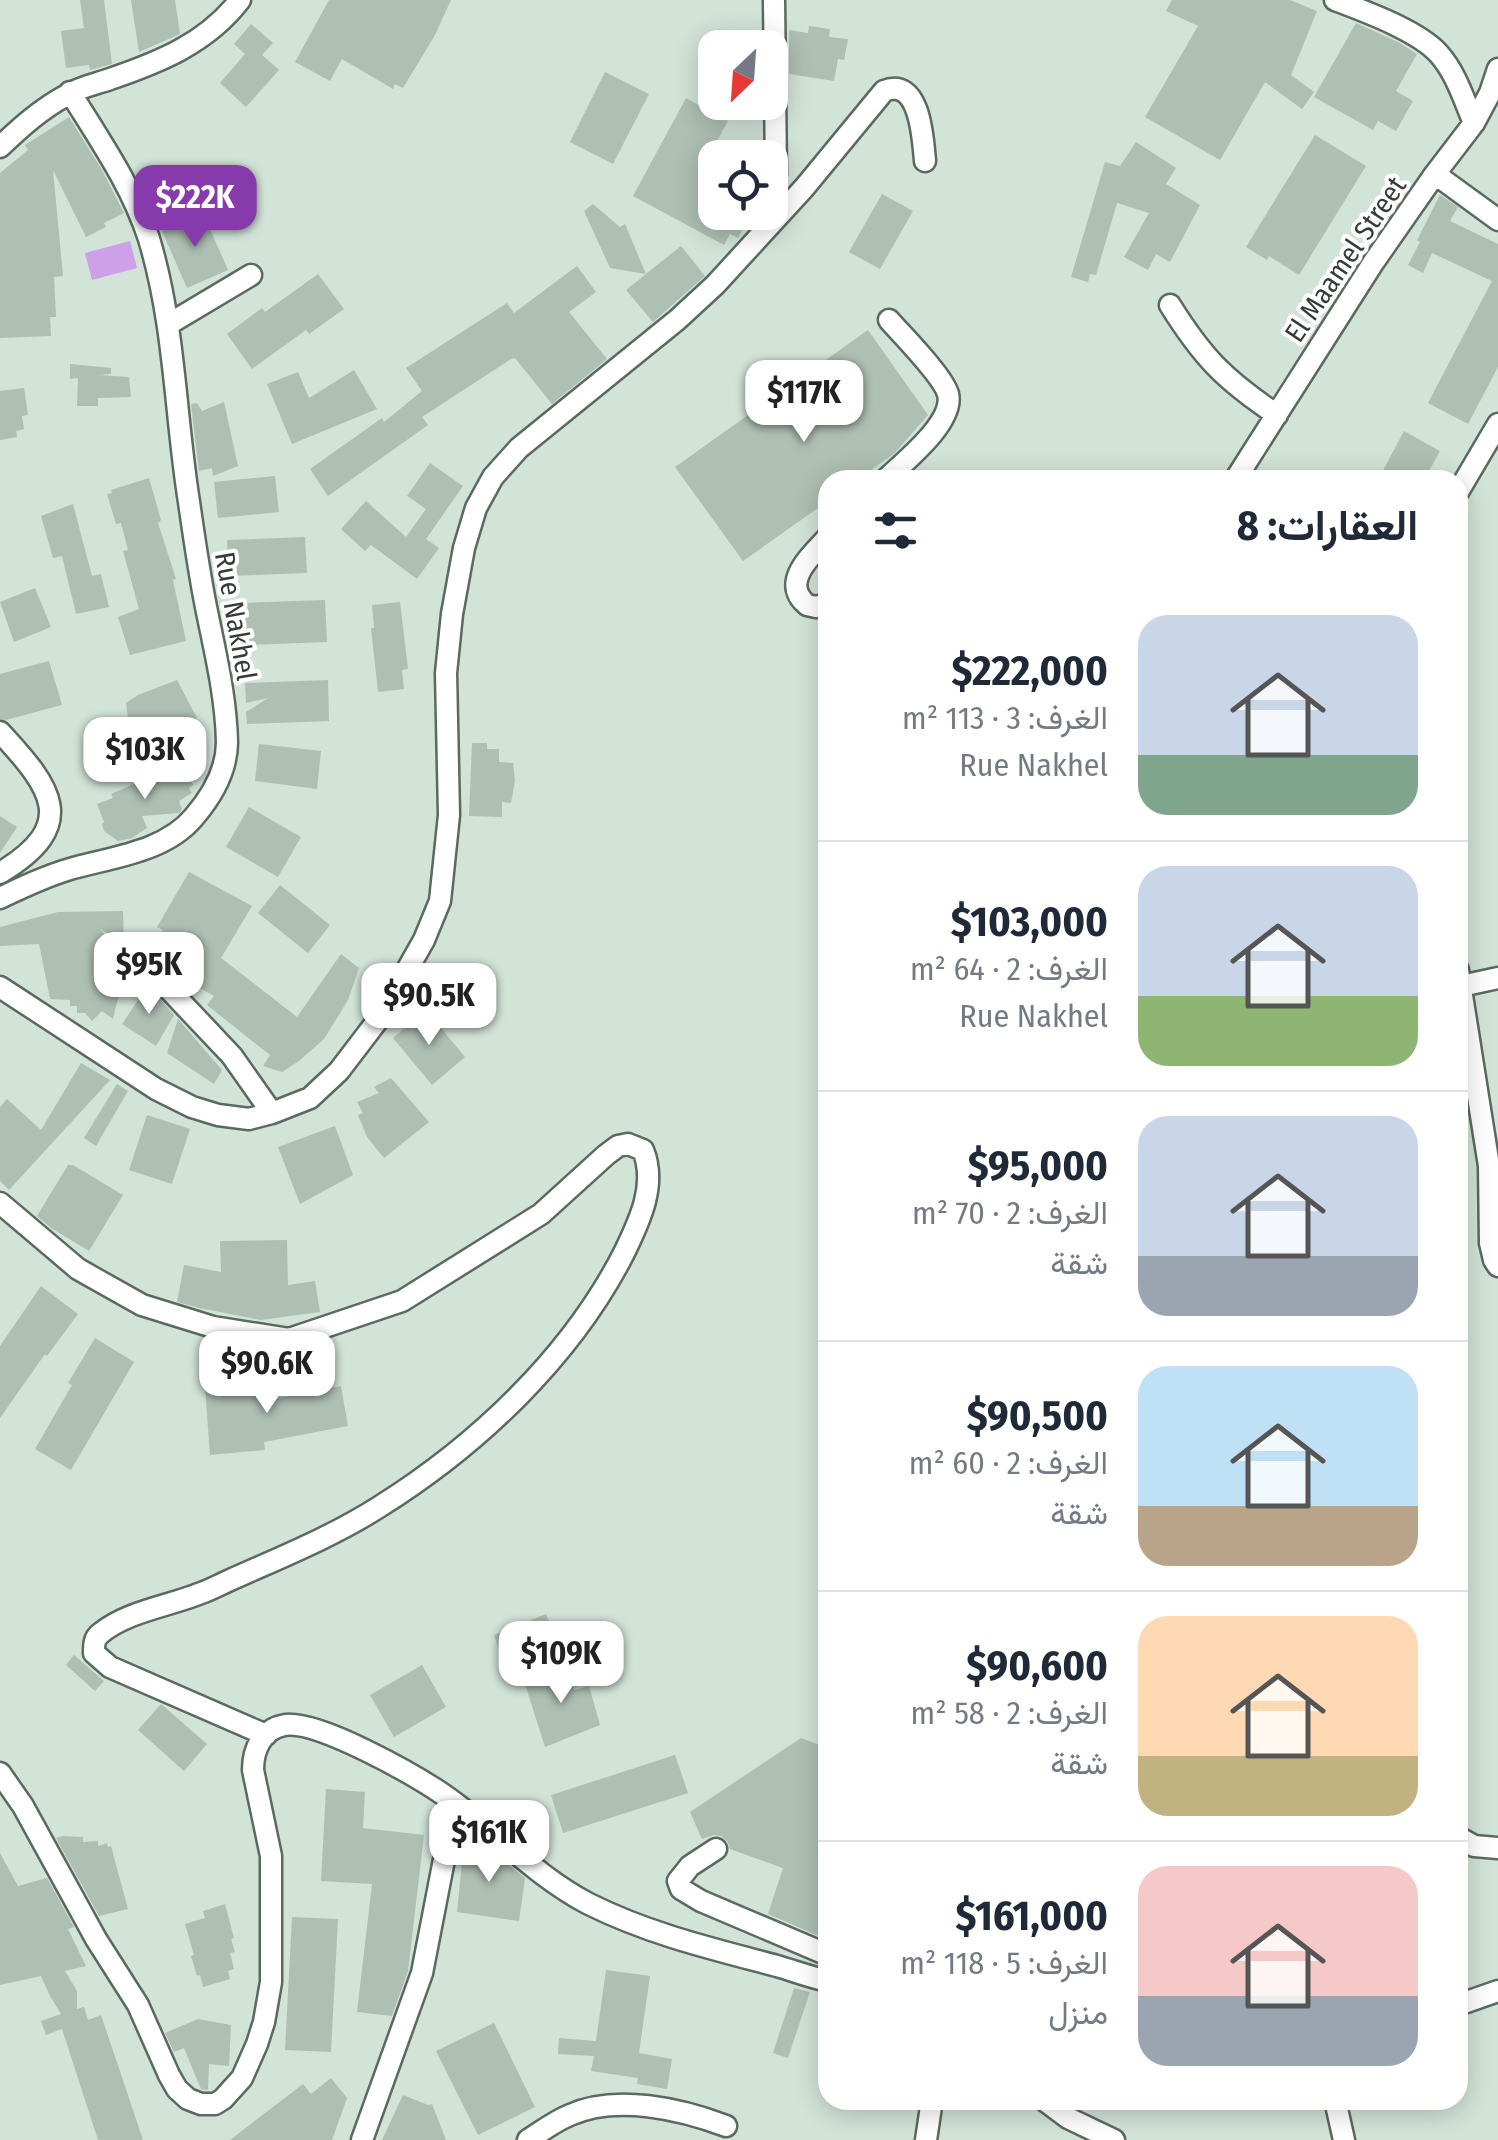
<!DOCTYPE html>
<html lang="ar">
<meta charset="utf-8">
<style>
:root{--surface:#fff;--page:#f2f2f3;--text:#1f2937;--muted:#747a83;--line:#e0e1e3;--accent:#873aab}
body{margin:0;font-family:"Fira Sans Condensed",Vazirmatn,sans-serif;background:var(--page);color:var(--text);direction:rtl;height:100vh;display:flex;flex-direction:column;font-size:38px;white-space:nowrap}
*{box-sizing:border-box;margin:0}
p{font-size:32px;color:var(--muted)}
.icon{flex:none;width:55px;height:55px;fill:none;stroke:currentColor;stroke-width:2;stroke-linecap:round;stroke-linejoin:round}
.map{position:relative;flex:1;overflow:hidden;direction:ltr}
.panel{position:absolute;left:818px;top:470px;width:650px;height:1640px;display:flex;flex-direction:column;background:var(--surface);border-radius:30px;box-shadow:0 5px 25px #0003;direction:rtl}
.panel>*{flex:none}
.needle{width:65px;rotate:205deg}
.controls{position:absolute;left:698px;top:30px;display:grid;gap:20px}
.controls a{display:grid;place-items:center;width:90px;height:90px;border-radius:20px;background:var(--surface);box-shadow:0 5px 25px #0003;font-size:50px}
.price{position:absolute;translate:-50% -85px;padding:0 22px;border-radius:20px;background:#fff;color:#222;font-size:32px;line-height:65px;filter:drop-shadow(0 2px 5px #0008)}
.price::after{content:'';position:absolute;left:50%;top:60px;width:30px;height:22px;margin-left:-15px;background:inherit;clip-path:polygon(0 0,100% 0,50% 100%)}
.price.active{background:var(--accent);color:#fff}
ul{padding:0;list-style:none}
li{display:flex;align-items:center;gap:30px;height:250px;padding:0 50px}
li+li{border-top:2px solid var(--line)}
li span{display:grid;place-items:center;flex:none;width:280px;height:200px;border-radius:30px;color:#555}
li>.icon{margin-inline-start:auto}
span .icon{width:120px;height:120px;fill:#fffc;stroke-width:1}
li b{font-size:42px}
h2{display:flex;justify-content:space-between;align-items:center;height:120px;padding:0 50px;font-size:42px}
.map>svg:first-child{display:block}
.water{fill:#cea0e7}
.building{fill:#aebfb3}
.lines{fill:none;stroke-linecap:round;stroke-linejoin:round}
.minor-casing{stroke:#5b6a60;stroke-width:25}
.minor{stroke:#fff;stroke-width:20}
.labels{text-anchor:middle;stroke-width:8;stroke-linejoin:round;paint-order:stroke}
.street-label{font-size:28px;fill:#353c38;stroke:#fff}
</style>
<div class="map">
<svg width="1498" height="2140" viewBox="0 0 1498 2140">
<rect width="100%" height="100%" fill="#d2e3d8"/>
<!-- water -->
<path class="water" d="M130,241L137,268L92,280L85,253Z"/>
<!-- building -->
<path class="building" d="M80,0H104L112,64L90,70L89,65L66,68L61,31L84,28Z
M131,0H175L180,34L139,52Z
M329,0H451L435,35L403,88L395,84L393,89L342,59L330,81L295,62Z
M1172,0H1290L1317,11L1291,75L1314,92L1302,109L1265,82L1220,160L1145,117L1198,26L1166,11Z
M1356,23L1398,42L1417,54L1396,91L1413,101L1396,131L1378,121L1373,130L1314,97Z
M251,24L273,43L262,55L279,70L246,107L220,83L245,54L234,44Z
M809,26L830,29L829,37L848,39L844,60L838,59L834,81L789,74V30L808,33Z
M605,72L649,94L613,164L570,142Z
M686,98L728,121L715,145V212H752L738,238L730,234L724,245L633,196Z
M69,117L102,170L124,213L104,223L106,227L86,237L53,170L63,276L54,277L56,317H50L51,336L0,338V173L28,150L25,145Z
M1315,135L1366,166L1299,275L1269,256L1267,260L1246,247Z
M1136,142L1176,168L1166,184L1200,205L1170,262L1156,254L1148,270L1124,257L1149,213L1117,203L1096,275L1090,274L1088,282L1071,277L1105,162L1120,166Z
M882,194L913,211L880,269L849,252Z
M1440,195L1458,207L1450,221L1498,244V367L1468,424L1428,403L1492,281L1432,253L1423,273L1408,265L1420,242L1417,240Z
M593,204L620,227L625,224L646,274L610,268L584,211Z
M203,213L228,270L187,288L162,231Z
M681,246L705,276L653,322L626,290Z
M577,266L596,292L569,312L607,359L552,404L515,358L511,359L422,417L428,425L328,496L310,469L382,418L384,422L422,391L406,368L507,303L514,313Z
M318,274L344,309L309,334L306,330L252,369L227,334L262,308L265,312Z
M868,330L928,415L895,453L857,480H828V501L743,561L675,467Z
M70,364L111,368V374L98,375L129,377L131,397L98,398V406H77L78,378L70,379Z
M354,370L377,409L292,444L267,384L298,372L309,398Z
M24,388L28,415L22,416L24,429L16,431L17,437L0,440V391Z
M224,402L238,466L213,476L212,468L199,471L191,404L197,403L202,411Z
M1404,431L1440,451L1424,480H1378Z
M430,463L463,486L426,539L439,548L417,579L371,545L365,551L341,529L366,501L406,537L426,509L407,496Z
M275,476L279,512L218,518L214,482Z
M149,478L161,520L158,523L176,579L173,580L186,641L130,655L118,617L139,609L123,551L128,550L121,523L116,524L107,494L112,493L111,490Z
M73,504L92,576L101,574L109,607L76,614L62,556L53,558L41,516Z
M305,537L307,573L228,576L227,540Z
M35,588L51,627L14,642L0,602Z
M325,600L327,642L245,645L243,603Z
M400,602L408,669L402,670L404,689L378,692L371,628H374L372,605Z
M49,661L62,705L6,720L0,719V674Z
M177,680L197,718L137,739L130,733L126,703L138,695Z
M328,680L329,721L247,724L246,712L268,698L246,703L245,683Z
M472,743H487V749H499V762L513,763L515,781L511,803L502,802V817L469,816Z
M259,744L321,751L317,789L255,781Z
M172,762L187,770L193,785L189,788L192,793L179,801L182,809L179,813L142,816L147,828L132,838L118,841L104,831L102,824L104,822L97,804L113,798L111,794L148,778L146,773L160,770Z
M249,807L301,837L278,877L226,847Z
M0,816L17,827L0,853Z
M189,872L252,906L221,958L297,1017L341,954L359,968L348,1000L324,1039L299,1061L282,1072L263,1066L270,1055L207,1005L214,996L182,978L183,975L149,956L163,930L157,927Z
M280,885L330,925L308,953L258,913Z
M123,911L124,943L100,929L124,958V961H127L113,1019L102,1011L92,1021L85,1013H77V1006H70V1000L50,999L39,944L0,946V927L58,912Z
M148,985L174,1015L156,1046L122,1024Z
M426,1010L465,1057L432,1085L393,1038Z
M178,1019L222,1070L214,1084L167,1053Z
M81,1063L110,1080L9,1190L0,1181V1107L7,1099L41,1130Z
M391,1078L429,1122L384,1158L367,1137L358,1115L363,1113L357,1102L379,1093L374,1087Z
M117,1084L128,1091L96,1146L84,1138Z
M147,1115L190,1129L172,1184L129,1170Z
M335,1126L353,1175L300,1204L278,1147Z
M68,1165H73L123,1195L89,1251L51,1228L37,1216Z
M287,1240L288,1285L315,1281L320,1312L261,1320L199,1308L177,1302L184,1265L221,1272L220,1241Z
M41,1286L78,1314L47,1356L45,1354L0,1418V1346Z
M95,1338L134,1362L71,1470L35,1449L72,1385L68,1383Z
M259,1382L261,1402L341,1386L348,1426L264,1442L265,1450L210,1455L205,1387Z
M546,1614L555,1637L503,1658L494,1635Z
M74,1655L104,1681L95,1691L66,1665Z
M565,1664L574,1690L589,1686L600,1725L545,1747L524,1681Z
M422,1665L446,1707L394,1737L370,1695Z
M161,1704L207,1744L184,1771L138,1730Z
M801,1738L828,1748V1940L768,1914L783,1868L730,1849L727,1841L721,1836L714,1835L702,1839L690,1812Z
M675,1755L688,1793L563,1833L551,1795Z
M326,1789L365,1792L363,1828L424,1835L408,1971L392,2016L357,2012L372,1884L321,1881Z
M518,1806L547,1829L536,1844L506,1821Z
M63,1836L83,1837V1842L98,1841V1846L107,1843L108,1847L111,1846L128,1909L99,1916L56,1838Z
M464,1843L486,1847L525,1878L519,1921L457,1912Z
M0,1853L18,1886L47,1878L74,1927L68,1929L86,1966L65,1971L77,1991V2009L84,2007L88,2020L101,2015L143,2140H98L62,2029L46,2035L41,2021L61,2014L50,1996L41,1976L0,1985Z
M225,1904L234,1938L231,1939L235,1952L230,1953L234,1969L228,1971L230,1979L203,1987L200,1975L197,1976L191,1956L194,1955L185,1924L205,1918L203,1911Z
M292,1917L338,1919L331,2052L285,2050Z
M606,1970L650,1976L639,2053L672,2059L667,2089L637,2084L638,2078L591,2071L594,2056L558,2054L559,2038L596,2041Z
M794,1988L810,1992L788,2058L773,2053Z
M198,2019L231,2025L229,2066L209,2064L208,2090L201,2089L184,2048L174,2052L165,2033Z
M494,2023L535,2107L478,2135L436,2051Z
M331,2078L347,2098L332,2140H230L303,2084L311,2094Z
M403,2095L428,2105L432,2104L446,2140H382Z"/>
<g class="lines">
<defs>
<path id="minor" d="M1335,0C1364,11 1419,31 1439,54C1456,73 1464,100 1474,123
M0,147C21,127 41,109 67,95C80,87 96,84 110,79C160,62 207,43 240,0
M1435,174L1498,220
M768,226L776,173L774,0
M1170,305C1203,358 1225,380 1277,415
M169,324L251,275
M885,480C904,462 955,422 948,394C943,376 903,336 889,320
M1235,480L1373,263L1435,174L1474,123L1490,93L1498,69
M1458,492L1498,424
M828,537C811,556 780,582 807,605L816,607L828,604
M0,732C52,788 80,825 0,873
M0,898C23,887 46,876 70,869C112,857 165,852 194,817C212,796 227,770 227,742C226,696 215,652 206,607C199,572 194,537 189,502C175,414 175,325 149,239C132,186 99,139 70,92
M1458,970L1489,1166L1490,1243L1494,1260L1498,1266
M164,984L232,1056L272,1113
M1461,986L1498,978
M0,987L156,1089L192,1107L218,1115L249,1119L272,1113L310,1098L339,1071L381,1016L424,940L440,901L449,815L446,673L452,614L464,548L476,508L493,477L519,448L677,320L715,285L804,188L884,91C920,76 923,139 925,161
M0,1203L78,1269L142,1305L213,1327L289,1339L402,1301L541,1214L606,1155L618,1146L628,1144L643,1150C657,1184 640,1220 625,1251C572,1356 478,1445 379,1507C332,1537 279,1558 228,1581C219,1585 210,1590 201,1593C170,1606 128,1611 101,1633C94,1638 94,1644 94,1653L110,1667L266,1735
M0,1773L23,1806L96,1939L138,2005L169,2075L177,2089L188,2099L201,2104H215L223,2099L242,2078L257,2044L264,2022L271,1982V1856L253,1770C253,1749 262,1729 285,1725C318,1720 415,1775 444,1795C493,1829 535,1876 589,1904C649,1934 713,1949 777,1966C794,1971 810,1977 828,1981
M1458,1837L1474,1846L1498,1848
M716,1849L690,1866L678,1881L681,1889L701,1901L828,1955
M1458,2005L1498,1991
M1044,2100L1068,2118L1114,2140
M1335,2100L1344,2140
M362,2140L422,1973L455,1803
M528,2140C542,2131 555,2121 570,2115C616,2094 681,2109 726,2126
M926,2140L932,2100"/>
</defs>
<!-- minor casing -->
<use href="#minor" class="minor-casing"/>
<!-- minor -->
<use href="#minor" class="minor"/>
</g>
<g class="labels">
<!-- street labels -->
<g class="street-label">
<text transform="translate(1345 259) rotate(-56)" y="10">El Maamel Street</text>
<text transform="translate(236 616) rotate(80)" y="10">Rue Nakhel</text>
</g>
</g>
</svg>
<div class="controls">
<a><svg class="needle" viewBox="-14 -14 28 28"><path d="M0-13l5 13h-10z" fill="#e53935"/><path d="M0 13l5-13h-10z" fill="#747a83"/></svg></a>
<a><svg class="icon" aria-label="locate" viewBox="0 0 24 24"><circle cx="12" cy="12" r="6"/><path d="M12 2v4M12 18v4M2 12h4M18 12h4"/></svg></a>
</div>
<b class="price active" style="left:195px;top:250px">$222K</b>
<b class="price" style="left:804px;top:445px">$117K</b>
<b class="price" style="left:145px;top:802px">$103K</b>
<b class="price" style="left:149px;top:1017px">$95K</b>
<b class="price" style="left:429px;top:1048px">$90.5K</b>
<b class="price" style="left:267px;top:1416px">$90.6K</b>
<b class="price" style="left:561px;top:1706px">$109K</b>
<b class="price" style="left:489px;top:1885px">$161K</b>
<section class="panel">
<h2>العقارات: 8<svg class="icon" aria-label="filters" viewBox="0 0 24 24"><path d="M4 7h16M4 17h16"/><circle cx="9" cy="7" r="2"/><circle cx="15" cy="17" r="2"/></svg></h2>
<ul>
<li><span style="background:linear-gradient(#c9d6e8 70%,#7fa58c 0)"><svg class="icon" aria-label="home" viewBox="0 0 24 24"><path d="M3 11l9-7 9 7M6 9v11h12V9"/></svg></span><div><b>$222,000</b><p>الغرف: 3 · 113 m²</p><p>Rue Nakhel</p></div></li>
<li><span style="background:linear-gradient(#c9d6e8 65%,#8fb573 0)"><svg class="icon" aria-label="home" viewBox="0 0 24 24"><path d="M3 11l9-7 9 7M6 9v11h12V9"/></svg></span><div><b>$103,000</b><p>الغرف: 2 · 64 m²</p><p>Rue Nakhel</p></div></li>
<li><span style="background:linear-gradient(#c9d6e8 70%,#9aa5b1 0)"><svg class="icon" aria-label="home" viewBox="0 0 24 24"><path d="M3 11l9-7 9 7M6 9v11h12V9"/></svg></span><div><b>$95,000</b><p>الغرف: 2 · 70 m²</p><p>شقة</p></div></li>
<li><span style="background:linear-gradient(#bfe0f5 70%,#b9a48a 0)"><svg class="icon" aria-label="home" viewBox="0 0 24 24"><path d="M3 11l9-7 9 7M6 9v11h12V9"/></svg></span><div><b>$90,500</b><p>الغرف: 2 · 60 m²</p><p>شقة</p></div></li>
<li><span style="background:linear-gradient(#ffd9b3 70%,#c2b280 0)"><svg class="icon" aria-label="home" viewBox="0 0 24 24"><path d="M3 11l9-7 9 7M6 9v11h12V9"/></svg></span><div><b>$90,600</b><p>الغرف: 2 · 58 m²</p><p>شقة</p></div></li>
<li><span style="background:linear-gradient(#f6c9c9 65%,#9aa5b1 0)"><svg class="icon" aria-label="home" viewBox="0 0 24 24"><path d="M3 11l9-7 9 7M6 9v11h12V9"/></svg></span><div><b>$161,000</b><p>الغرف: 5 · 118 m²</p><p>منزل</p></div></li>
</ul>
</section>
</div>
